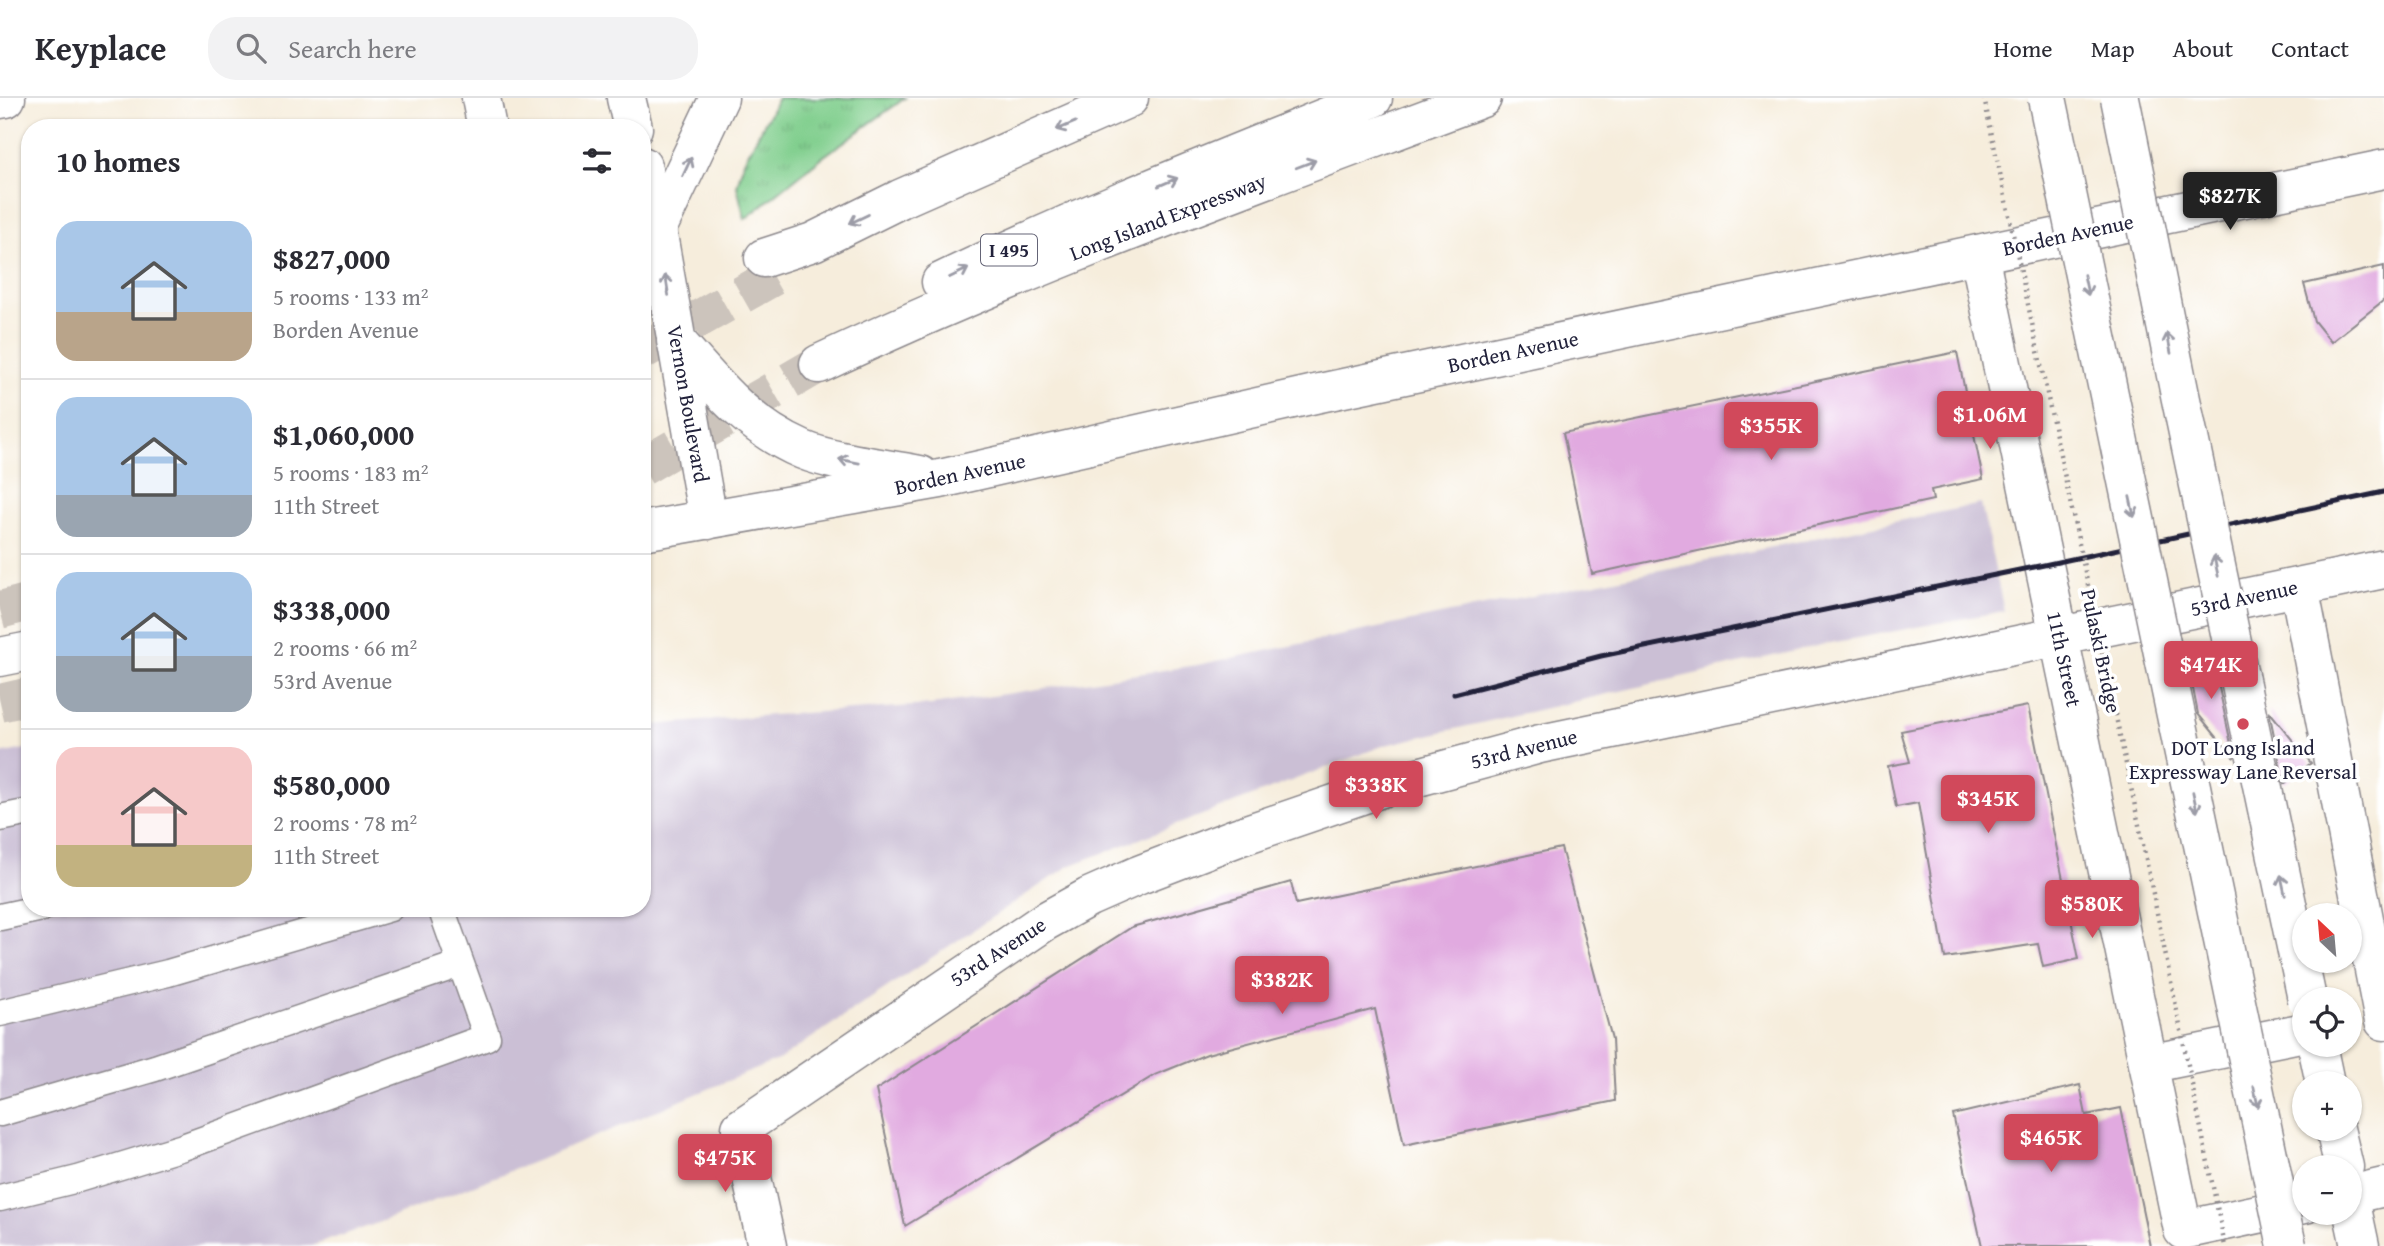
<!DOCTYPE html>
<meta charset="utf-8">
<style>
:root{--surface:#fff;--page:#f2f2f3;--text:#2b2b33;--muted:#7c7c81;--line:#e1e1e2;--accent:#d1495b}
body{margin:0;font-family:"Gentium Book Plus",serif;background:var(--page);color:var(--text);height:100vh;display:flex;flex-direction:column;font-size:26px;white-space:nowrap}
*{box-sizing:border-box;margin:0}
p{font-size:23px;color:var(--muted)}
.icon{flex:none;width:38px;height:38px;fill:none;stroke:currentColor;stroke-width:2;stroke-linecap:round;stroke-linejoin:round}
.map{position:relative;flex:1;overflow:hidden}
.side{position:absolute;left:21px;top:21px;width:630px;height:798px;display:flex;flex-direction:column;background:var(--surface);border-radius:28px;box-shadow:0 2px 5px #0004}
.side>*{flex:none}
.needle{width:46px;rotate:334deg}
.tools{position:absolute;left:2292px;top:805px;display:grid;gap:14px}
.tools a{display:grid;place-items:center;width:70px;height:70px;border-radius:50%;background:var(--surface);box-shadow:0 2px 5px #0004;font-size:35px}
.price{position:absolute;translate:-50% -60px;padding:0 16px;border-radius:7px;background:var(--accent);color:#fff;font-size:23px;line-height:46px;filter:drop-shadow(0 2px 4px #0008)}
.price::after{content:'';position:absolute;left:50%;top:42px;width:21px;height:16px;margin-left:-10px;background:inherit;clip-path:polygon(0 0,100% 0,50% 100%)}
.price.selected{background:#222;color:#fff}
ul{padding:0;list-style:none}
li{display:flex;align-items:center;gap:21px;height:175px;padding:0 35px}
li+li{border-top:2px solid var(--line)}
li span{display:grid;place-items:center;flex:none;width:196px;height:140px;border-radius:21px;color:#555}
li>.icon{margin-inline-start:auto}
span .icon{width:84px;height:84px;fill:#fffc;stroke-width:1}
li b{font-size:30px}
h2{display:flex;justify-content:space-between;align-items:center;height:84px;padding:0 35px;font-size:30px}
header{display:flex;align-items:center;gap:42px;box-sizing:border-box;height:98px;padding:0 35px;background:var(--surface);border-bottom:2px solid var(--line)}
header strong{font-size:33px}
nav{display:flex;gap:38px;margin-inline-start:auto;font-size:24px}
.search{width:490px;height:63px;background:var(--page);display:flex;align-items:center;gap:18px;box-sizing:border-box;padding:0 24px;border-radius:28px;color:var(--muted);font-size:26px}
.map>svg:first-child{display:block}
.industrial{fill:#cbbfd5}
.grass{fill:url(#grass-tufts);stroke:#527864;stroke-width:2}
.building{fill:#e1aae0}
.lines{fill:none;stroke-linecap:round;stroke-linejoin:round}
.highway-tunnel{stroke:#ccc4bc;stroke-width:38;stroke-dasharray:38 19;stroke-linecap:butt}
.lane-casing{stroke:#8c888c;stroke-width:29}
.street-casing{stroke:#8c888c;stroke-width:41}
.secondary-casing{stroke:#8c888c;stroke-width:41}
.primary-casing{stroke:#8c888c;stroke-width:41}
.highway-casing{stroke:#8c888c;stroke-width:41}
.lane{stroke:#fff;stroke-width:26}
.street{stroke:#fff;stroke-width:38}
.secondary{stroke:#fff;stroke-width:38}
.primary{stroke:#fff;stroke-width:38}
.highway{stroke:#fff;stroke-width:38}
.rail{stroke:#22223b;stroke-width:5}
.primary-bridge-casing{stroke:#8c888c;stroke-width:41;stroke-linecap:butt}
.path-bridge{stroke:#8c888c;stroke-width:4.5;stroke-dasharray:2 5;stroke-linecap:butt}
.primary-bridge{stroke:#fff;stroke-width:38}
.oneway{stroke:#9c9ca7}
.poi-dot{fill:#d1495b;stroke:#fff;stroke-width:2.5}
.labels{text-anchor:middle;stroke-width:7;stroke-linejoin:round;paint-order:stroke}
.shield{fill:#fff;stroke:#646476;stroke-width:2}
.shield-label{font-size:19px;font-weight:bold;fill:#22223b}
.street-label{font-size:21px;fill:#22223b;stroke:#fff}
.poi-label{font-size:21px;fill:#22223b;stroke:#fff}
</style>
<header>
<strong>Keyplace</strong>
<div class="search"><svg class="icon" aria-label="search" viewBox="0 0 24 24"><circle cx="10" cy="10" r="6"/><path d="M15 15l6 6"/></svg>Search here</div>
<nav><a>Home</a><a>Map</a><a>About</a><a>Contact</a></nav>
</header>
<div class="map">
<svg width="2384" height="1148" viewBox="0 0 2384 1148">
<defs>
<pattern id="grass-tufts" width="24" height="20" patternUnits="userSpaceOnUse" patternTransform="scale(1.75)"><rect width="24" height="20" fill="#81cf8e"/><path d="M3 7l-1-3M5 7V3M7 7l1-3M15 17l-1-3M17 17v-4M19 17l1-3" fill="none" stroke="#6fb17b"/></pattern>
</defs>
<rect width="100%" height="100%" fill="#fff"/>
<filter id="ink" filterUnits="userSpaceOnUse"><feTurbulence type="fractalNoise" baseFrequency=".0143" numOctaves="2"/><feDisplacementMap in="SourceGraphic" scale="14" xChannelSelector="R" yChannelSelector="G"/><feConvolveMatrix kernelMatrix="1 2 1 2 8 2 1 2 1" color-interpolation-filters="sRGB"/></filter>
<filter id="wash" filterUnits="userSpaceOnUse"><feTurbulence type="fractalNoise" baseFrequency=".00686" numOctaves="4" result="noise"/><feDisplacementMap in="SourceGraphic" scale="28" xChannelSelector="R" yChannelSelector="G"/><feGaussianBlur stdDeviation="1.57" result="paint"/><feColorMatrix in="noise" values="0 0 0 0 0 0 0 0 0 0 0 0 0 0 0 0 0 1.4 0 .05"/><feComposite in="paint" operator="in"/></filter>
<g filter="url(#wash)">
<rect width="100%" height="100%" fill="#f6eddc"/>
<!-- industrial -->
<path class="industrial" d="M1981,406L2004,513L1825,546L1385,647L1069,768L780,961L546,1059L372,1127L311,1148H0V656L30,650V810H642V628L773,617L932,607L1197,567Z"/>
<!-- grass -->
<path class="grass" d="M778,0H905L820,61L745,121L737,88L744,63Z"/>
<g id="blocks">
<!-- building -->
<path class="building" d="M2384,168V202L2331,244L2314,223L2304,186Z
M1957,254L1983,381L1931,392L1933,402L1592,476L1563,335Z
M2212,557L2234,660L2198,616L2190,575Z
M2028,608L2079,861L2043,869L2038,846L1945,860L1918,705L1896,709L1888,668L1910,664L1901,633Z
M2269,613L2311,665L2284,686Z
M1561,750L1612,941L1615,1003L1404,1047L1375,911L1207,956L1155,977L905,1128L876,992L1132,829L1291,784L1296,806Z
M2080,987L2086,1017L2121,1010L2150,1148H1982L1953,1017Z"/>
</g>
</g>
<g filter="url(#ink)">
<use href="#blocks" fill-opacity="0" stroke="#8c888c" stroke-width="2"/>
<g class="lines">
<!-- highway-tunnel -->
<path class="highway-tunnel" d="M642,253L773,179
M642,369L819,266
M0,512L30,504
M0,605L30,598"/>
<defs>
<path id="lane" d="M0,720L30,714
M0,819L42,810
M0,915L168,875L390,810
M0,1015L155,970L460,866
M0,1100L78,1081L183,1049L487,939L441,810"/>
<path id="street" d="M0,1L6,0
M1979,156L2183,1132L2305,1106
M2299,489L2384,923
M0,559L30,553
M2148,966L2305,934
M2350,1097L2384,1089
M767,1148L741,1030L1044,824L1089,799L1139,777L1238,739L1396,685L1540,646L2384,471"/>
<path id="secondary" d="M626,0L633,30
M642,68L657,131
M2063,138L2384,71"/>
<path id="primary" d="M481,0L487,30
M676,243C715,287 747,328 803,352C834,365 886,370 920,377
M708,422L657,131L719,0
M642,433L940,381L1315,296L2063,138
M2317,947L2325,985
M2335,1031L2344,1069
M2350,1101L2360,1148"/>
<path id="highway" d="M764,160L813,144L900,101L1129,0
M941,184C1082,116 1228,59 1373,0
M819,266C1035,164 1259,84 1482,0"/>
</defs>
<!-- lane casing -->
<use href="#lane" class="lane-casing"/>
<!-- street casing -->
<use href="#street" class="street-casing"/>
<!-- secondary casing -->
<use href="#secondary" class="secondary-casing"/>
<!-- primary casing -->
<use href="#primary" class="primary-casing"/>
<!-- highway casing -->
<use href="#highway" class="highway-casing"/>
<!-- lane -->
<use href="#lane" class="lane"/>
<!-- street -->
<use href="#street" class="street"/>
<!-- secondary -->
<use href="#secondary" class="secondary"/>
<!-- primary -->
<use href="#primary" class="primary"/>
<!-- highway -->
<use href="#highway" class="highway"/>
<!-- rail -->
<path class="rail" d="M1454,596L1601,558L2044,467L2384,394"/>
<defs>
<path id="primary-bridge" d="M2047,0L2287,1148
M2120,0L2179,292L2307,901"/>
</defs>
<!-- primary-bridge casing -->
<use href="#primary-bridge" class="primary-bridge-casing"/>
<!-- path-bridge -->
<path class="path-bridge" d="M1984,0L2139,727L2225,1148"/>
<!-- primary-bridge -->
<use href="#primary-bridge" class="primary-bridge"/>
</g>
<!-- one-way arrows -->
<defs><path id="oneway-shaft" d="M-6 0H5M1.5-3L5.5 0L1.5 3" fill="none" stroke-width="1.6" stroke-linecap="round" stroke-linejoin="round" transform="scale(1.75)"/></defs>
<g class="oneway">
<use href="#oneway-shaft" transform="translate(1066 28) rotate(157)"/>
<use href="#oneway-shaft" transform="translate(1306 66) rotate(-21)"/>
<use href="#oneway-shaft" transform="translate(687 69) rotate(-65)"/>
<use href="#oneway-shaft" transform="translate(1168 84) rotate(-23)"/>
<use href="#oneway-shaft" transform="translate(859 121) rotate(154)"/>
<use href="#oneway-shaft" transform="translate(959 175) rotate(-26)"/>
<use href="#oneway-shaft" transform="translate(667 187) rotate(-99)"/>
<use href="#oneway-shaft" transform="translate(2086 187) rotate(78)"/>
<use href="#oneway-shaft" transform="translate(2169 245) rotate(-101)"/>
<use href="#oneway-shaft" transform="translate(849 363) rotate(-169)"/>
<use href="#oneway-shaft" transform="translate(2132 409) rotate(78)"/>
<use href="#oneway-shaft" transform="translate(2216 468) rotate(-102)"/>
<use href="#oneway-shaft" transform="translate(2195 704) rotate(78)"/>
<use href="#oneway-shaft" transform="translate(2283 787) rotate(-102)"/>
<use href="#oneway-shaft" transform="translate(2256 999) rotate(78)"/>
</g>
</g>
<!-- markers -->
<circle class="poi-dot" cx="2243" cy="626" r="7"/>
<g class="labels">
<!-- shield labels -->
<rect class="shield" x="981" y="136.5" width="56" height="31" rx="5"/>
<g class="shield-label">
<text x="1009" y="159">I 495</text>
</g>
<!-- street labels -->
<g class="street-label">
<text transform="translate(1168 119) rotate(-21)" y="7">Long Island Expressway</text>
<text transform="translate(2068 137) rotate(-12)" y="7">Borden Avenue</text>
<text transform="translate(1513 254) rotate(-12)" y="7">Borden Avenue</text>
<text transform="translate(688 306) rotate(80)" y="7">Vernon Boulevard</text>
<text transform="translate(960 376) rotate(-12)" y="7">Borden Avenue</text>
<text transform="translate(2244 500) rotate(-12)" y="7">53rd Avenue</text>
<text transform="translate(2101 553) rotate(78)" y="7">Pulaski Bridge</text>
<text transform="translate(2064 561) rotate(78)" y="7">11th Street</text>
<text transform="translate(1524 651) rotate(-14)" y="7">53rd Avenue</text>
<text transform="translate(998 854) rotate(-33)" y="7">53rd Avenue</text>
</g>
<!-- poi labels -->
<g class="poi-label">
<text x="2243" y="657">DOT Long Island<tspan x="2243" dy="24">Expressway Lane Reversal</tspan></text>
</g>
</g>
</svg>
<div class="tools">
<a><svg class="needle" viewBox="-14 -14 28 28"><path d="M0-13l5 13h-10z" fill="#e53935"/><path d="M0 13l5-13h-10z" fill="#7c7c81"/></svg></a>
<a><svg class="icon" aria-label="locate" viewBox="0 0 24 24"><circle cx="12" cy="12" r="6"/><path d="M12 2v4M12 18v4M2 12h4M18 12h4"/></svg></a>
<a>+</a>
<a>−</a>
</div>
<b class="price selected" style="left:2230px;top:134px">$827K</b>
<b class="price" style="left:1990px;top:353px">$1.06M</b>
<b class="price" style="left:1771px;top:364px">$355K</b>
<b class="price" style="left:2211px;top:603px">$474K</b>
<b class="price" style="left:1376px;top:723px">$338K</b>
<b class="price" style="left:1988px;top:737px">$345K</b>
<b class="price" style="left:2092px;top:842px">$580K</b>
<b class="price" style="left:1282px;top:918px">$382K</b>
<b class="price" style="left:2051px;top:1076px">$465K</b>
<b class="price" style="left:725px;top:1096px">$475K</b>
<section class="side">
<h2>10 homes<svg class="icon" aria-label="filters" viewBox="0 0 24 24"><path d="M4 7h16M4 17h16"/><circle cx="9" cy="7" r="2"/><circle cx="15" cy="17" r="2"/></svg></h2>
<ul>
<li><span style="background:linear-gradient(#a9c7e8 65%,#b9a48a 0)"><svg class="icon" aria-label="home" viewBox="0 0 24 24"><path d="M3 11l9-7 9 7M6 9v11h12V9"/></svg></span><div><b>$827,000</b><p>5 rooms · 133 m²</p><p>Borden Avenue</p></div></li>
<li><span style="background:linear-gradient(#a9c7e8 70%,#9aa5b1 0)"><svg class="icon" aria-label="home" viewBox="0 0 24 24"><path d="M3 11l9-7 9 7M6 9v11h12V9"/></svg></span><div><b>$1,060,000</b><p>5 rooms · 183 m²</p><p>11th Street</p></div></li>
<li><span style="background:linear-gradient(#a9c7e8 60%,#9aa5b1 0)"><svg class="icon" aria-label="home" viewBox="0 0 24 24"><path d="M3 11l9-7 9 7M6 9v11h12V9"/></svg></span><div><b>$338,000</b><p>2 rooms · 66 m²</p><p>53rd Avenue</p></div></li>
<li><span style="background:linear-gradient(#f6c9c9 70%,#c2b280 0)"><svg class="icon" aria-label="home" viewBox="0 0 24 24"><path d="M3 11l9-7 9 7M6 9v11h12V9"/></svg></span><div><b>$580,000</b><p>2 rooms · 78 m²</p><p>11th Street</p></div></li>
</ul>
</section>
</div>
